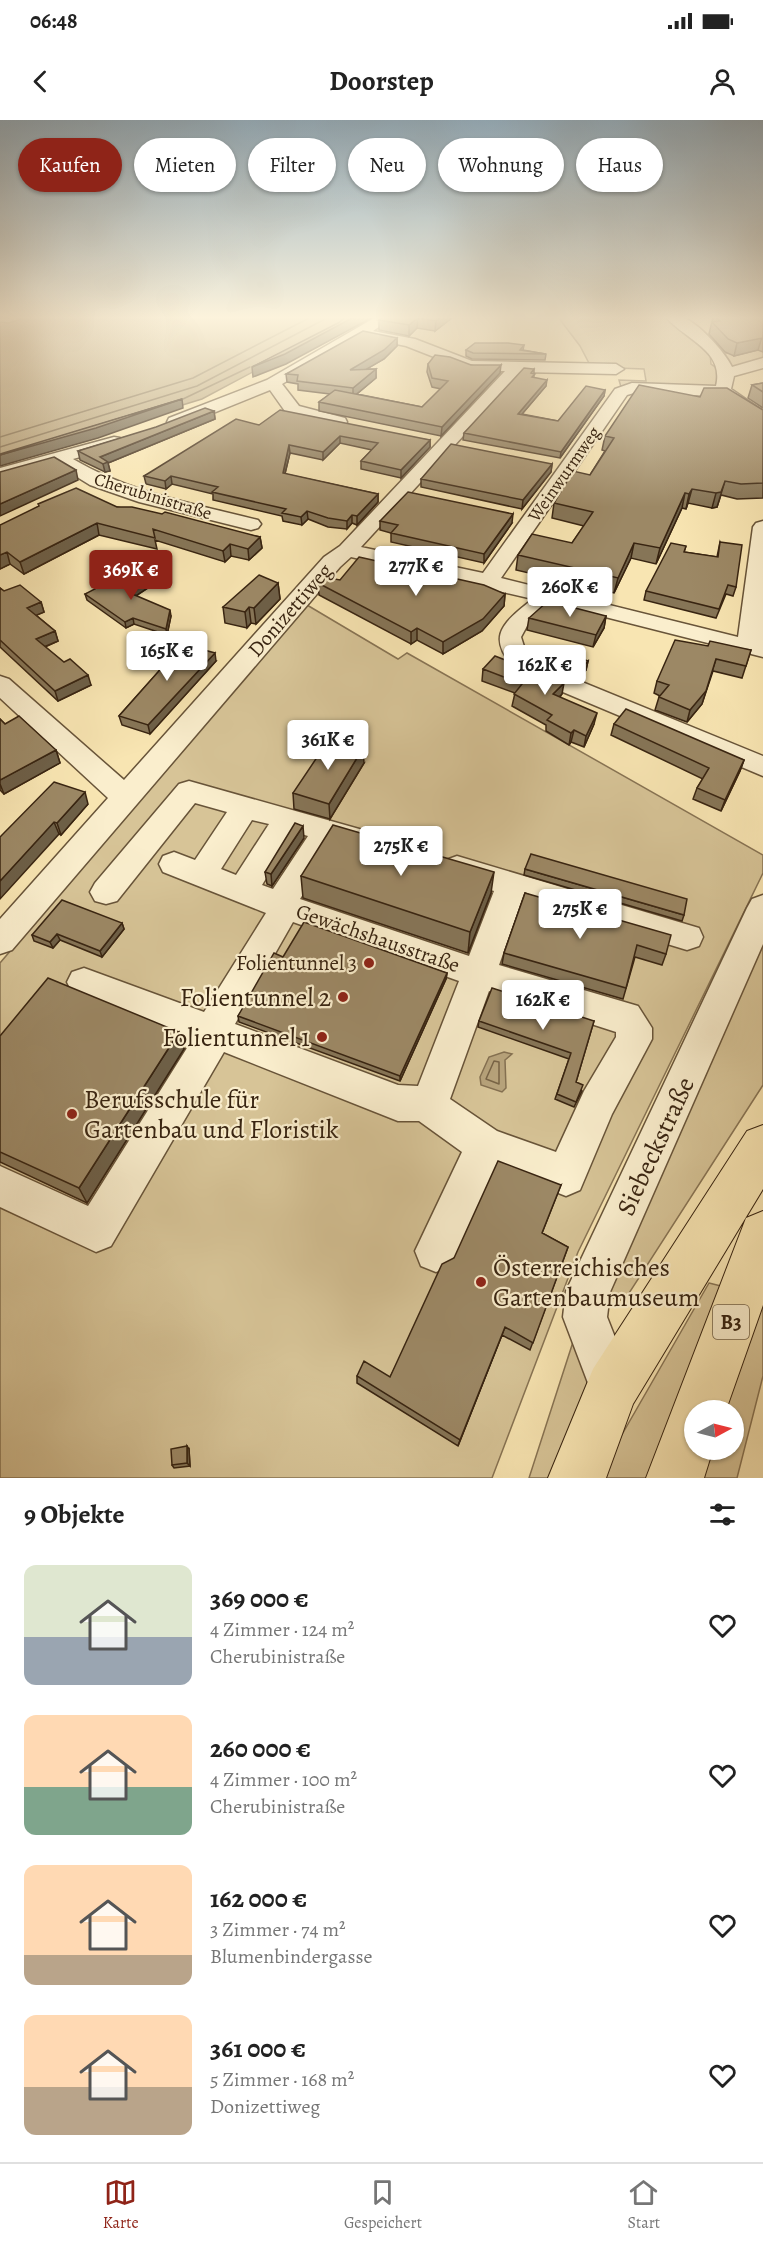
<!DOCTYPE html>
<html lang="de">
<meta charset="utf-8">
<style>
:root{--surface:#fff;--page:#f6f6f6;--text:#222;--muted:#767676;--line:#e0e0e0;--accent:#8f2418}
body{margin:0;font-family:Alegreya,serif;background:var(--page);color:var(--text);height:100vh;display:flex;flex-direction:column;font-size:22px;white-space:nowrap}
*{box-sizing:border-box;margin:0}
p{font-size:20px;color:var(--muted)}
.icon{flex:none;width:33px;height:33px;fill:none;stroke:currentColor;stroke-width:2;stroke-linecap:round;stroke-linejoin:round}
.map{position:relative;height:1358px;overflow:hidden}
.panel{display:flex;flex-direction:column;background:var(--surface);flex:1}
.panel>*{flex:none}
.hud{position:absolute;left:18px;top:18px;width:728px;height:54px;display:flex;gap:12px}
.needle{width:39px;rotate:83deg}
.controls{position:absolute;left:684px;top:1280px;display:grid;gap:12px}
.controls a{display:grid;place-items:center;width:60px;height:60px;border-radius:50%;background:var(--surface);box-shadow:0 2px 4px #0004;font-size:30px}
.price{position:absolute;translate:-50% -51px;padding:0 14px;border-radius:6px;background:#fff;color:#222;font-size:20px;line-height:39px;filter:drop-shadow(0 2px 3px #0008)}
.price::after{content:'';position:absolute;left:50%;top:36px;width:18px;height:14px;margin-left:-9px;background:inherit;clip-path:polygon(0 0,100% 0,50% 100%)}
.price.active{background:var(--accent);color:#fff}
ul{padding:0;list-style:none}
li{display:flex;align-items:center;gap:18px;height:150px;padding:0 24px}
li span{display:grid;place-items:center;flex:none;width:168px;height:120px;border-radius:12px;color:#555}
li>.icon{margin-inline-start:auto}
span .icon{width:72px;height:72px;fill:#fffc;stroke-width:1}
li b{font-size:26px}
h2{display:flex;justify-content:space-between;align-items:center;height:72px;padding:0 24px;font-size:26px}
.chip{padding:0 21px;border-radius:27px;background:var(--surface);box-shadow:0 2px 4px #0004;font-size:21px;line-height:54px}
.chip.active{background:var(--accent);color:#fff}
.status{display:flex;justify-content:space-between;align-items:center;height:42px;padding:0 30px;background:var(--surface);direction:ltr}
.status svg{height:16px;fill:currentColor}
header{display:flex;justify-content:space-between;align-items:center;height:78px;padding:0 24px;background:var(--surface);font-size:27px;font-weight:700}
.tabs{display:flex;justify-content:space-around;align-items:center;height:84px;border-top:2px solid var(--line);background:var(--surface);font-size:16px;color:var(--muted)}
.tabs a{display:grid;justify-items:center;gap:3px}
.tabs .active{color:var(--accent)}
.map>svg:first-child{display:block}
.green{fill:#d7c497;stroke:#887454;stroke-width:1.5}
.water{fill:#b7a37b;stroke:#847051;stroke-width:1.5}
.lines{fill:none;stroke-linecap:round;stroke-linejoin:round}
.shore{stroke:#786446;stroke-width:1.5}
.minor-casing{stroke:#685439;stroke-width:3}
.major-casing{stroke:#382411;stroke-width:2}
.minor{fill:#faeecd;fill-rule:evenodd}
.major{fill:#f8e5b2;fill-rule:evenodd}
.wall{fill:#867557;stroke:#382411;stroke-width:1.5}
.shaded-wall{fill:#6d5f47;stroke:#382411;stroke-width:1.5}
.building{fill:#9c8865;stroke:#382411;stroke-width:1.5}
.poi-dot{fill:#8f2418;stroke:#faeecd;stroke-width:2}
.labels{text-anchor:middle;stroke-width:4.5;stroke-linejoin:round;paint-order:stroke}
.far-street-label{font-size:18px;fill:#382411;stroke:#faeecd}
.shield{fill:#faeecd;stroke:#726149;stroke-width:1.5}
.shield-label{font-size:20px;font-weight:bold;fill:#382411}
.street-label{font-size:21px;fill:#382411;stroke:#faeecd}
.poi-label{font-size:21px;fill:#382411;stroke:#faeecd;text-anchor:end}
.near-poi-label{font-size:26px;fill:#382411;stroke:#faeecd;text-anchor:end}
.near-street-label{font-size:26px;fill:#382411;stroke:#faeecd}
</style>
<div class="status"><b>06:48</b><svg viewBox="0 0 49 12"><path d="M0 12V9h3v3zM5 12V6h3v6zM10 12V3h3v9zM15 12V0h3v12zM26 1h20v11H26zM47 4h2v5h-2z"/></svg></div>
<header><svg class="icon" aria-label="back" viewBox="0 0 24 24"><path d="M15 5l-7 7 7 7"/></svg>Doorstep<svg class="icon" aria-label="person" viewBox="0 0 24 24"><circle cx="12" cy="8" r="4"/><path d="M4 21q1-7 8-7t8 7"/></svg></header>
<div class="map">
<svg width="763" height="1358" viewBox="0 0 763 1358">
<rect width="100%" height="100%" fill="#f8e5b2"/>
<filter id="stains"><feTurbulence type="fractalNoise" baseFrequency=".00333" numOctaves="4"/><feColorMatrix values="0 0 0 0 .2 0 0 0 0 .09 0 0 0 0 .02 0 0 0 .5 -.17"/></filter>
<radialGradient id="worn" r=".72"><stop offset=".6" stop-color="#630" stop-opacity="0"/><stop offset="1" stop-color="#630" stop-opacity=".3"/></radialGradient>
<!-- green -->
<path class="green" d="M558,197H668L692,214L710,234L711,244L718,249L716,267H621L619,260L646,261L644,249L591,247L580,226Z
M763,222V239L731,249L721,235Z
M307,485L398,539L407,533L763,735V753L578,1132L492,1358H0V843Z
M763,812V965L624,1181L601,1175Z
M763,1156V1256L737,1358H694L704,1329H734V1290H717Z
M709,1163L721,1166L652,1358H603L620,1318Z
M573,1222L595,1262L550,1358H529Z"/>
<!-- water -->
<path class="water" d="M26,197H356L202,279L0,341V202L9,203Z
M504,932L512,934L505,940L506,968L502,972L481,965L480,957L489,937Z"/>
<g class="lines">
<!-- shore -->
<path class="shore" d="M183,279L250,247
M0,317L193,258L311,197
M0,327L197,266L329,197
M494,941L499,942V964L486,959Z"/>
<defs>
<path id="minor" d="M376,197H393L373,211L415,219L472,241L616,244L624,249L616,254L522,252L361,427L483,453L615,269L632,263L716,266C725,230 684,219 666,197C671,197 676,196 681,197C697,201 725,232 732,247L763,238V248L734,256L731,269L763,291V304L719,276L634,273L627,275L501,458L738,517L753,407L756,403L763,401V537L554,484L527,506L521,517L526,533L538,544L763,636V656L520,554C486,519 498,506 533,479L351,437L340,447L12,830L0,834V799L108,678L0,578V556L9,559L124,660L324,437L340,426L505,251H470L406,226L362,217L282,264L299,286L345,298L347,302L345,306L339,307L287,294L270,270L181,306L175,307L167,302L169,298L267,260Z
M114,317L120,318L123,322L120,326L73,339C130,373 195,384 258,400L261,404L258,408L251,410L139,382L90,365L56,344L0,360V348Z
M189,661L377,714L381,722L377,730L366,733L334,724L300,779L469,836L494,771L446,756L442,748L446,740L457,736L699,808L703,817L699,826L687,830L522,780L499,845L638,886L652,908V919L612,994L580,1070L566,1076L495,1048L451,1146L436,1152L421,1146L415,1131L462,1032L419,1001H398L224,932L111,1126L96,1132L0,1087V1046L88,1086L192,920L72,872L67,862L72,852L84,848L204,892L266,793L163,752L159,744L163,736L174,732L195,740L227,692L195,683L117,781L106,784L95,781L90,772L95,763L179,664ZM252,700L269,704L236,755L221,749ZM294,712L308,716L273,769L262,765ZM293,802L459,861L418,966L398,965L235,904ZM489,871L616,912V917L584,971L556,1032L497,1011L450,979Z
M763,775V824L610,1172L607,1197L635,1268L628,1284L612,1291L596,1284L563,1197L566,1171L747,788L752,779Z"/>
<path id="major" d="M763,1005V1069L633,1284L606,1358H548L593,1249L747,1011Z
M763,1091V1185L726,1290H694V1329H713L704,1358H646L746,1098Z"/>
</defs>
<!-- minor casing -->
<use href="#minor" class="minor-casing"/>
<!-- major casing -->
<use href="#major" class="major-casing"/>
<!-- minor -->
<use href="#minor" class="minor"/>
<!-- major -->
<use href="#major" class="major"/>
</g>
<!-- wall -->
<path class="wall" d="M383,197H453L435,211L417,208L409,216L379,210V200Z
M713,197H763V232L758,230L734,236L725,232L709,214Z
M397,218V226L384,239L366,249H376V258L357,274L422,287L441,269L432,267L427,252L428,244L471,245L500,253L441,316L319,291V282L330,274L298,270V264L287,262L286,254Z
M524,225L523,230L546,234L545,240L472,239L466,236V230Z
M534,249V258L546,266L522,294L558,301L605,270L604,276L560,338L463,320L464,313Z
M763,263V288L748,278L752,265Z
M763,290V378L737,379L721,375L717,387L712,388L688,383L686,389L682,388L656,444L631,438L614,473L516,450L518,435L572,423L584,406L552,398L554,383L590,355L605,331L602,330L605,316Z
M214,291L215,299L108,343L110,351L105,352L80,340L78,331Z
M259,305L430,320V327L401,358L361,349V341L372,330L340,323L323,340L290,333L285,354L378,374V382L357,405L352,403L347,409L328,407L308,399L302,405L283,401L282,396L213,380V374L172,364L166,369L146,364L144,356Z
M552,344L551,352L522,389L421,367V359Z
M117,387L260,417L262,428L249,440L231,436L225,442L155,420L157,429L99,415L24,454L10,444L0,449V405Z
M380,401L512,403L484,443L391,422V413L380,410Z
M720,422L736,467L733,476L726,474L716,498L644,480L646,471L686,426L684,432L717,437Z
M153,458L154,464L136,476L171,496L167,515L134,504L126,508L87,480L85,474L115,466Z
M340,460L505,474L504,486L482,511L443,534L417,520L411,524L319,475L318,463Z
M278,463L280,479L256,504L251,503L247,508L225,503L223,487Z
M0,468L4,471L41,482L44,492L36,495L55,511L58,521L45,527L91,565L58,581L0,527Z
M606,496L604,508L593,527L527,510L529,498Z
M708,526L751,530L742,558L713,551L702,584L687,602L655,590L659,577L660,576L654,573L657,561Z
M554,538L588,541L586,550L578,558L553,548Z
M157,541H216L150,614L122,605L119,596L160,550H159Z
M483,549L562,574L560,577L594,604L584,627L571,622L569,625L546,611V605L512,586L515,573L482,561Z
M0,599L5,604L56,630L60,643L4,674L0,670Z
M614,604L744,640L740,651L721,691L693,679L697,668L703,659L611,615Z
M364,643L330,699L294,689L293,673Z
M88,684L61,715L59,714L0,717Z
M304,718L272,766L267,764L265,752Z
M525,749L684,795L682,801L524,755Z
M301,756L491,773L468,833L303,778Z
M525,773L666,834L662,845L635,837L623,879L502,844L504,833Z
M122,803L124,809L102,837L60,820L53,828L34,821L32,815Z
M283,837L447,853L446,859L400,961L239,902L238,896Z
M479,901H594L576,962L582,971L574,987L555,979L569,939L478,907Z
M0,916L184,929L87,1083L0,1042Z
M561,1065L542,1113L568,1127L530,1230L502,1215L458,1326L357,1263V1256L390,1257L454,1138Z
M189,1329L190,1346L174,1348L172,1345Z"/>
<!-- shaded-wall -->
<path class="shaded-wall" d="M354,197H373L286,244L253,257L252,247Z
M441,197H453L435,211L436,201Z
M418,198L417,208L409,216V205Z
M762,217L758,230L734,236L737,223Z
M397,218V226L384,239L350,259V250Z
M501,245L500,253L441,316L442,307Z
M376,249V258L353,277V268Z
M547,260L546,266L517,300L518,294Z
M605,270L604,276L560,338L561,332Z
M182,279L183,288L98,318L0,346V335Z
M214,291L215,299L108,343L110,351L105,352L103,344L100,337Z
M340,316V323L323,340V332Z
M430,320V327L401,358V350Z
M289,325L290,333L283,361V353Z
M552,344L551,352L522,389L523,380Z
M76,350L78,360L0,396V384Z
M171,356L172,364L166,369L165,361Z
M725,361L717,387L712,388L716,373Z
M692,369L688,383L686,389L689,374Z
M685,373L682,388L656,444L660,428Z
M378,374V382L357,405V396Z
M307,391L308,399L302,405L301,397Z
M513,394L512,403L484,443V434Z
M352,395V403L347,409V401Z
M97,403L99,415L24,454L20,442Z
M260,417L262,428L249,440L248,429Z
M634,423L631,438L614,473L618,458Z
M230,424L231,436L225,442L223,431Z
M7,432L10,444L0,449V435Z
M153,458L154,464L131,479L130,473Z
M278,463L280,479L256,504L254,488Z
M505,474L504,486L482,511L443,534V522Z
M41,482L44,492L30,498L27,488Z
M249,487L251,503L247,508L245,492Z
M170,490L171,496L167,515L166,509Z
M606,496L604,508L593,527L596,515Z
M133,498L134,504L126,508L125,502Z
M417,508V520L411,524V512Z
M55,511L58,521L39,529L36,519Z
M215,533L216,541L150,614L148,605Z
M716,539L702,584L687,602L690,590Z
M588,541L586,550L578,558L580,549Z
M88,555L91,565L58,581L55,571Z
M564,563L562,574L551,585L553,574Z
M597,593L594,604L584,627L586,616Z
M574,610L571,622L569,625L571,613Z
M363,628L364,643L330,699L329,684Z
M56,630L60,643L4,674L0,664V660Z
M744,640L740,651L721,691L725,680Z
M85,672L88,684L61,715L57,703Z
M54,702L59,714L0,779V761Z
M303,706L304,718L272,766L271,754Z
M494,752L491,773L468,833L470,812Z
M122,803L124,809L102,837L100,831Z
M57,814L60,820L53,828L50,822Z
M447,853L446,859L400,961V956Z
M179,912L184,929L87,1083L79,1068Z
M505,1207L502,1215L458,1326L460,1320Z
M187,1326L189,1329L190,1346L187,1343Z"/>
<!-- building -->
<path class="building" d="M346,197H354L285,234L252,247L338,203Z
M383,197H441L436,201L418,198L409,205L379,200Z
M715,197H763V218L737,223L728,219L712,202L720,201Z
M363,211L397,218L384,230L350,250L376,249L353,268L297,261L298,255L286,254Z
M475,223H508L524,225L520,230L546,234L473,233L466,230Z
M435,235L450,237L471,245H501L442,307L319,282L335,270L422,287L448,261L432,258L428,244Z
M524,248L534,249L531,253L535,254L532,257L547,260L518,294L558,301L586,266L605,270L561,332L464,313Z
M763,263V272L752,265Z
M639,265L700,277L704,268H727L763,290V363L741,364L725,361L721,372L716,373L692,369L689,374L685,373L660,428L634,423L618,458L518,435L532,414L572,423L593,392L554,383L573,351L590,355L614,318L605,316Z
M182,279L96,308L0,335V334Z
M205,288L214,291L100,337L108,342L103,344L78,331L156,307Z
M280,290L430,320L401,350L361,341L378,323L340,316L323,332L289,325L283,353L378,374L357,396L352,395L347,401L328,398L307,391L301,397L282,393L286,389L212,372L218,367L171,356L165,361L144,356L236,299L259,305Z
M451,324L552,344L523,380L421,359Z
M54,337L76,350L0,384V352Z
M76,368L117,387H132L162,394L165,392L260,417L248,429L230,424L223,431L153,409L155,418L97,403L20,442L7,432L0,435V405L39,386L38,384Z
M408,372L513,394L484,434L391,413L398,405L380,401Z
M720,422L742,425L736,467L728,465L719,489L646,471L671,423L686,426L684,432L718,437Z
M359,437L484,465L505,474L483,499L443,522L417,508L411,512L318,463L324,457L340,460Z
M147,448L153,458L130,473L170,490L166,509L133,498L125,502L85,474L108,462L115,466Z
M259,455L278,463L254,488L249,487L245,492L223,487Z
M20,465L41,482L27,488L55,511L36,519L64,542L70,539L88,555L55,571L0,520V468L4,471Z
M548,481L606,496L596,515L529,498Z
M675,520L708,526L710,521L751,530L746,546L716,539L706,571L690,590L659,577L669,565L657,561Z
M175,522L215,533L148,605L119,596L166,543L157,541Z
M562,531L588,541L580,549L554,538Z
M495,536L564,563L553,574L597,593L586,616L574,610L571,613L547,600L552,595L514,574L522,564L483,549Z
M626,589L744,640L725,680L697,668L709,648L614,604Z
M19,596L56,630L0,660V599L5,604Z
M330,618L363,628L329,684L293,673Z
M54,662L85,672L57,703L54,702L0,761V717Z
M295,703L303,706L271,754L265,752Z
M333,705L494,752L470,812L301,756Z
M531,734L687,779L684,795L525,749Z
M525,773L671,815L666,834L637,825L626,868L504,833Z
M62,780L122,803L100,831L57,814L50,822L32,815Z
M304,802L447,853L400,956L238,896L274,833L283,837Z
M48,858L179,912L79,1068L0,1032V916Z
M492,868L594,901L576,962L583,965L576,982L557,974L571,933L479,901Z
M498,1041L561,1065L542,1113L568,1127L533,1223L505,1207L460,1320L357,1256L364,1241L390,1257L442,1144L454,1138Z
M187,1326V1343L172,1345L171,1329Z"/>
<!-- sky -->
<linearGradient id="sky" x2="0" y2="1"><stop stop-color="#94adbc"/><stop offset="0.51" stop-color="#fcf3dc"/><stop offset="1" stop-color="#fcf3dc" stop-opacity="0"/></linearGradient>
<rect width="763" height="387" fill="url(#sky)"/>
<!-- markers -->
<g class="poi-dot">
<circle cx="369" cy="843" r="6"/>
<circle cx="343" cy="877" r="6"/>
<circle cx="322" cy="917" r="6"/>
<circle cx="72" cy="994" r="6"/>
<circle cx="481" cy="1162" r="6"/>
</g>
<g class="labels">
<!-- far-street labels -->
<g class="far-street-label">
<text transform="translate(564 354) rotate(-55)" y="6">Weinwurmweg</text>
<text transform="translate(153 376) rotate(17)" y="6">Cherubinistraße</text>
</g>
<!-- shield labels -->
<rect class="shield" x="713" y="1185" width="36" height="34" rx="4.5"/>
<g class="shield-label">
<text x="731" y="1209">B3</text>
</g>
<!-- street labels -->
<g class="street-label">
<text transform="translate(290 490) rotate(-49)" y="7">Donizettiweg</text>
<text transform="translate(378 818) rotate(19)" y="7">Gewächshausstraße</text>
</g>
<!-- poi labels -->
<g class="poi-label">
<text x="357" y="850">Folientunnel 3</text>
</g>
<!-- near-poi labels -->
<g class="near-poi-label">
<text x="331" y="886">Folientunnel 2</text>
<text x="310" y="926">Folientunnel 1</text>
<text x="84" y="988" text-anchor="start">Berufsschule für<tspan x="84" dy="30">Gartenbau und Floristik</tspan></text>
<text x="493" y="1156" text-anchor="start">Österreichisches<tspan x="493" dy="30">Gartenbaumuseum</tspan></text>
</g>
<!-- near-street labels -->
<g class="near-street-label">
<text transform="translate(655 1026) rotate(-65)" y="9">Siebeckstraße</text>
</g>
</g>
<rect width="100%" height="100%" filter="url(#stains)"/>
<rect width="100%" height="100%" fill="url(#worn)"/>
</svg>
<div class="controls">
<a><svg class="needle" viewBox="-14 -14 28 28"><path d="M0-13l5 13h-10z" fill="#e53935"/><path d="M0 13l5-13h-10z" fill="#767676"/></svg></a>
</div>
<b class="price" style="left:416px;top:477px">277K €</b>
<b class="price active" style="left:131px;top:481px">369K €</b>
<b class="price" style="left:570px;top:498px">260K €</b>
<b class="price" style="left:167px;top:562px">165K €</b>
<b class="price" style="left:545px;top:576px">162K €</b>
<b class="price" style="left:328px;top:651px">361K €</b>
<b class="price" style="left:401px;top:757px">275K €</b>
<b class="price" style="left:580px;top:820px">275K €</b>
<b class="price" style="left:543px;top:911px">162K €</b>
<div class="hud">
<a class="chip active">Kaufen</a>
<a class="chip">Mieten</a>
<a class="chip">Filter</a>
<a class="chip">Neu</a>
<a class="chip">Wohnung</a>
<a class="chip">Haus</a>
</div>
</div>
<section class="panel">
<h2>9 Objekte<svg class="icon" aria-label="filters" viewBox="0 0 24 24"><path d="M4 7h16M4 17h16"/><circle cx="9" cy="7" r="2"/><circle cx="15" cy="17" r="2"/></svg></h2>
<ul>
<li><span style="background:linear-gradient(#dfe7d0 60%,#9aa5b1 0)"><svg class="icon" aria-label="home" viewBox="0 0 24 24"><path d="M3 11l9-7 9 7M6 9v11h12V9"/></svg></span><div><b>369 000 €</b><p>4 Zimmer · 124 m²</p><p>Cherubinistraße</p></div><svg class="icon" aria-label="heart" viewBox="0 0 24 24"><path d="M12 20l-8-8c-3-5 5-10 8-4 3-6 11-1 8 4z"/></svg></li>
<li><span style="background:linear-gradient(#ffd9b3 60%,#7fa58c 0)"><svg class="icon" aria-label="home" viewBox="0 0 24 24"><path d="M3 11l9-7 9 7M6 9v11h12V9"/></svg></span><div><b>260 000 €</b><p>4 Zimmer · 100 m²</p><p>Cherubinistraße</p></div><svg class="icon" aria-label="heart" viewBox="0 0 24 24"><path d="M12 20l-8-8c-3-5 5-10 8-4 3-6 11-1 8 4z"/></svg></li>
<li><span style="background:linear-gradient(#ffd9b3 75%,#b9a48a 0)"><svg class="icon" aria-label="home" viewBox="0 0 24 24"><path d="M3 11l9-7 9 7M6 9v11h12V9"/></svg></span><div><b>162 000 €</b><p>3 Zimmer · 74 m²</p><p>Blumenbindergasse</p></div><svg class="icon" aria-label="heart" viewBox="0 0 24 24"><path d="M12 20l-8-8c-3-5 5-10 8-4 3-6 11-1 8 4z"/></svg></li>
<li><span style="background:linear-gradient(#ffd9b3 60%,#b9a48a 0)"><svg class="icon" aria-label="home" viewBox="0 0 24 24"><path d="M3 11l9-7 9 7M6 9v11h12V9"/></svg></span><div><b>361 000 €</b><p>5 Zimmer · 168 m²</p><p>Donizettiweg</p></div><svg class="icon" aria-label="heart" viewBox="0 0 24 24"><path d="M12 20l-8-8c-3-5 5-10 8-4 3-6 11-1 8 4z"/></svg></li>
</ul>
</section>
<nav class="tabs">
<a class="active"><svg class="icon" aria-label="map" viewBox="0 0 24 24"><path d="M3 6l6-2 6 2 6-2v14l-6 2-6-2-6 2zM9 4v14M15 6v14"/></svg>Karte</a>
<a><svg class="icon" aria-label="saved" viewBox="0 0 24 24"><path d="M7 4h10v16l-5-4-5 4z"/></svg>Gespeichert</a>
<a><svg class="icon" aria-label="home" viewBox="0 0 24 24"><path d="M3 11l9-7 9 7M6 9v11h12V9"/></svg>Start</a>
</nav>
